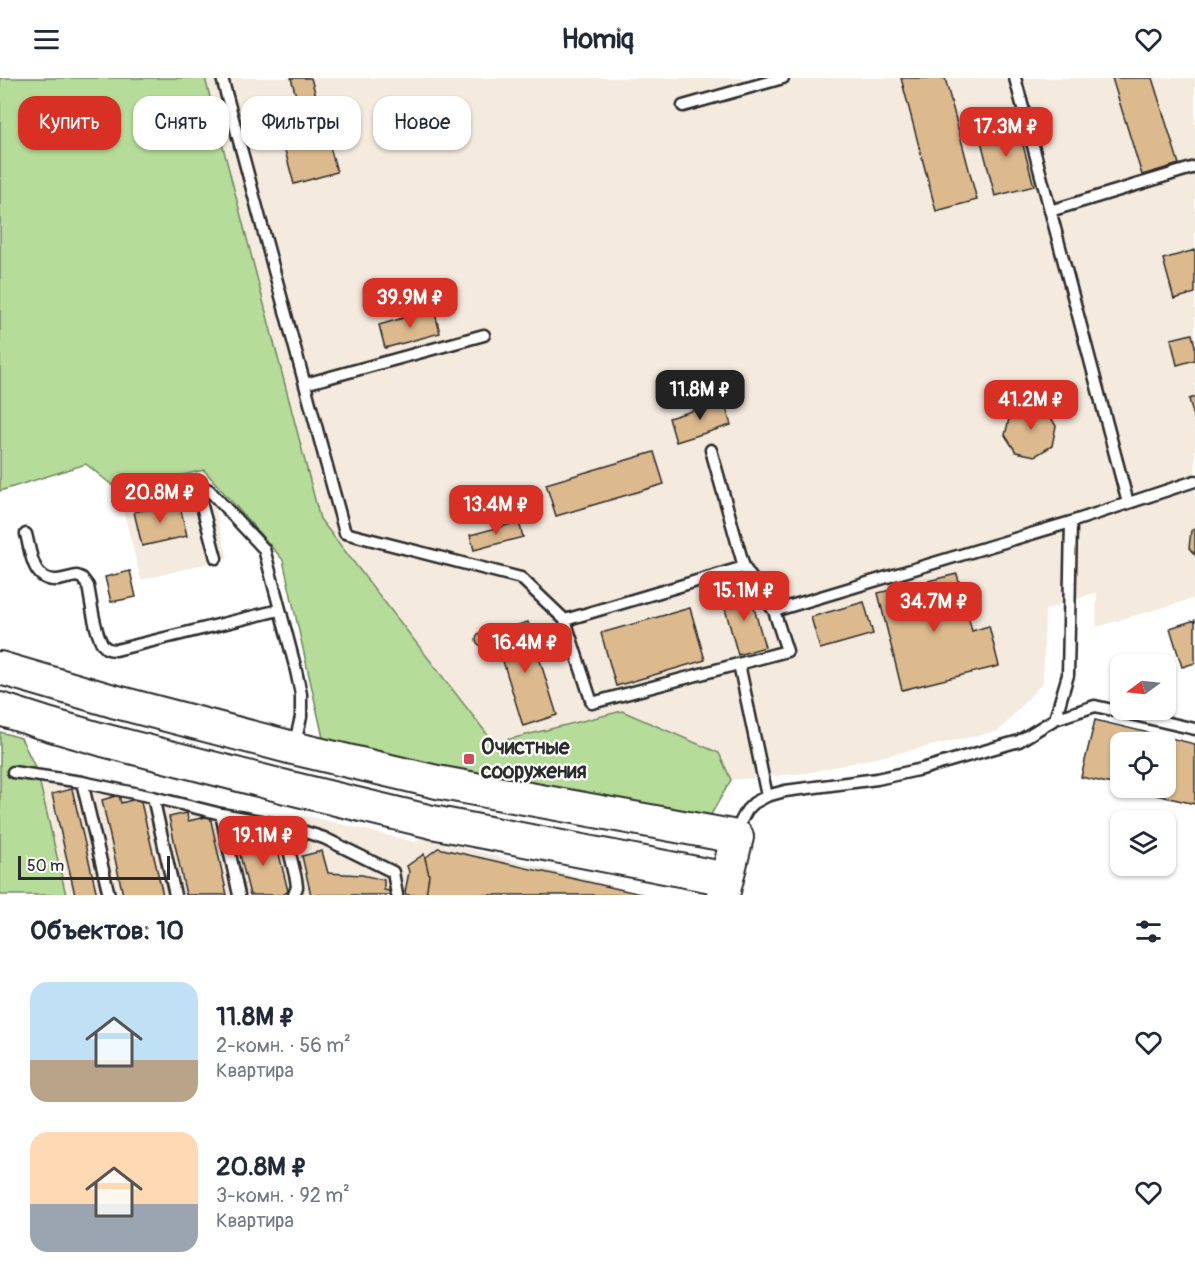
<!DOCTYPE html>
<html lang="ru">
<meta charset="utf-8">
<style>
:root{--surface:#fff;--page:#f2f2f3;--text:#1f2937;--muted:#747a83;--accent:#d93025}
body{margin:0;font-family:Pangolin,sans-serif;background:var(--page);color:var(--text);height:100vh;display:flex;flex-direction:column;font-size:22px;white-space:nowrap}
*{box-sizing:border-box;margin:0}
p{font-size:20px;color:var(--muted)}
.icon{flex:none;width:33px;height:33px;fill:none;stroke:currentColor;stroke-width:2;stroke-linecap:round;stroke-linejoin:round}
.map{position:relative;height:817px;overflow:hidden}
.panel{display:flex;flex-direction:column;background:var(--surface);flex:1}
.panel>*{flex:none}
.top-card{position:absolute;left:18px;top:18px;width:600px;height:54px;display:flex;gap:12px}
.needle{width:39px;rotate:255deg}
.tools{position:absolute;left:1110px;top:576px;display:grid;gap:12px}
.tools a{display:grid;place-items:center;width:66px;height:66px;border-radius:12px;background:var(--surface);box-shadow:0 2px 4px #0004;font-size:30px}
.scale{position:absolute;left:18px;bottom:15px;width:152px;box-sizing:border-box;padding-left:6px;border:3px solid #2b2b2b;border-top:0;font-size:16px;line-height:21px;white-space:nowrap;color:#2b2b2b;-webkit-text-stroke:4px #fff;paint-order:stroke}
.price{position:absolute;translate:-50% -51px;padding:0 14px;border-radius:12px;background:var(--accent);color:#fff;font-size:20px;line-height:39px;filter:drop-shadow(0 2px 3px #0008)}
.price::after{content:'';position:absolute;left:50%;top:36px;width:18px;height:14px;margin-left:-9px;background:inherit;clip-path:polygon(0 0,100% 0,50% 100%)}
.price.active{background:#222;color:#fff}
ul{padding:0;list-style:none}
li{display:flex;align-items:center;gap:18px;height:150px;padding:0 30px}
li span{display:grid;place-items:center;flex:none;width:168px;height:120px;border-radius:18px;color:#555}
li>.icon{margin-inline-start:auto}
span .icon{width:72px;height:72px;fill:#fffc;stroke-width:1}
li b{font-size:26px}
h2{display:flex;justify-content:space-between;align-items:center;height:72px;padding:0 30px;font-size:26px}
.pill{padding:0 21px;border-radius:18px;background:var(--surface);box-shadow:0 2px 4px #0004;font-size:21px;line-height:54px}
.pill.active{background:var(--accent);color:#fff}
header{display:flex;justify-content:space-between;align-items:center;height:78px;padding:0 30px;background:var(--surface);font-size:27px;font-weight:800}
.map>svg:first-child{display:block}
.built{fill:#f4eadd}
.green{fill:#b5dc98;stroke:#708462;stroke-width:1.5}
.building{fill:#dcba8e;stroke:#2b2b2b;stroke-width:1.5}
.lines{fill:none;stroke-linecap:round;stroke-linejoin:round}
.lane-casing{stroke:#2b2b2b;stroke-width:15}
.secondary-casing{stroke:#2b2b2b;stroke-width:36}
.lane{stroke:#fff;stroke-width:10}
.secondary{stroke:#fff;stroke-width:32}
.poi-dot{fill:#d1495b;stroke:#fff;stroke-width:2}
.labels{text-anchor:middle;stroke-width:4.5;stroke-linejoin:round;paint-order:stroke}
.poi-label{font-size:21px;font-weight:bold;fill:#2b2b2b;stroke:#fff;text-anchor:start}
</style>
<header><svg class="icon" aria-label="menu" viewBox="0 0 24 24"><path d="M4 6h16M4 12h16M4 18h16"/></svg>Homiq<svg class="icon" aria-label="heart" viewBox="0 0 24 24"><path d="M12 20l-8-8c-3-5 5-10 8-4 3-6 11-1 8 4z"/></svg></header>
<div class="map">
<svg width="1195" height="817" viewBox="0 0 1195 817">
<rect width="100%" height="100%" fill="#fff"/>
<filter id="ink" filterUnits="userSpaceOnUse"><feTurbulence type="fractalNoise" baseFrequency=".0167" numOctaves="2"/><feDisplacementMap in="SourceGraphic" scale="12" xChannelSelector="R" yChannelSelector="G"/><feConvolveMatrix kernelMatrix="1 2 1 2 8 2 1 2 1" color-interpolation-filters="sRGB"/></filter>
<g filter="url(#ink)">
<!-- built -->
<path class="built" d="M201,0H1195V520L1096,549L1097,514L1045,532L1043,604L999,653L806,695L731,702L718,675L622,633L494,665L320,441Z
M204,391L228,480L141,502L118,412Z
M37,693L232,733L312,739L415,764L423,759L648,817H66Z"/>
<!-- green -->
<path class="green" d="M0,0H205L320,441L494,665L622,633L719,675L731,702L709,740L513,707L324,664L283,482L204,392L118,412L86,386L0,413Z
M0,654L21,660L37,693L66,817H0Z"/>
<!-- building -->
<path class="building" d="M291,0H311L337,94L294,106L272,25L296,18Z
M901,0H945L977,122L936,133Z
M1112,0H1152L1179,86L1142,97Z
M1016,41L1034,108L995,118L978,51Z
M1195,172V215L1174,221L1163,181Z
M434,231L440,255L385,270L379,247Z
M1192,256L1195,268V282L1177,287L1171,261Z
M1195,319V343L1189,321Z
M724,323L731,347L676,364L669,340Z
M1026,327L1046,331L1056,348L1052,368L1035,378L1016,374L1005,357L1010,337Z
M654,374L664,406L556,438L546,406Z
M179,424L187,458L142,468L134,434Z
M519,444L523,459L474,472L470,457Z
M1195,450V477L1189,470L1191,453Z
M130,493L136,519L111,524L105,499Z
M957,496L972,553L989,548L999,588L902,612L878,515Z
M749,512L765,569L738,577L722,520Z
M864,524L873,556L820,571L811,539Z
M690,530L705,582L616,608L601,555Z
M1195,542V585L1182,589L1170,550Z
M528,544L557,637L523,648L494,554Z
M476 561a7 7 0 1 1 14 0a7 7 0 1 1-14 0Z
M1095,642L1195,666V726L1126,710H1166V664H1120V708L1081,699Z
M72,711L97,817H75L52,716Z
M119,717L121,725L140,720L163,817H123L102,722Z
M187,735L188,743L210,738L227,817H186L169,739Z
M274,756L288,813L283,817H250L237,765Z
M438,770L645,817H426L429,797L425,780Z
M322,773L328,795L362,797L384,802V812L389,813L390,817H309H311L302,778Z
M424,776L429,797L426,817H406L405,814L409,794L407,788Z"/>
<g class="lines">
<defs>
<path id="lane" d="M222,0L345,455L521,500L565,542L592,625L787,573L774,533L744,489L711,372
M1015,0L1128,425
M683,28L783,0
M1050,133L1195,89
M305,306L484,257
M196,406L216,480
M125,422L178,407L196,406L209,412L264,471L295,588L301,616V639L294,669
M26,456C31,474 32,504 58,502C64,501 70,499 77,498L82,500L88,508C91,522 95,562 106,570C110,572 112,572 116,572L279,532
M774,533L1071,444L1195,403
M565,542L744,489
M739,586L767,718
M1055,641L1095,628L1195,651
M13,694L82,704L153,719L221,736L283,747L324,760L393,794L397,817
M82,704L109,817
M153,719L175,817
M221,736L239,817
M283,747L296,801L297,809L294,817
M737,757L741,743L747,732L754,725L767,718L785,713L877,701L922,691L1019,663L1055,641L1068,597L1071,444"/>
<path id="secondary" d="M0,590L113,623L293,670L437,704L737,759L723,817
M0,631L44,645L103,662L286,709L432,744L727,801"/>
</defs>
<!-- lane casing -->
<use href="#lane" class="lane-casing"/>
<!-- secondary casing -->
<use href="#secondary" class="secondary-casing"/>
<!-- lane -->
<use href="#lane" class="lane"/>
<!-- secondary -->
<use href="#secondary" class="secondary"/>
</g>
</g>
<!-- markers -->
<rect class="poi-dot" x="463" y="675" width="12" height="12" rx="3"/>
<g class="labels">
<!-- poi labels -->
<g class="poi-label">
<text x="481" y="676">Очистные<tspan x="481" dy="24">сооружения</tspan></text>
</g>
</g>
</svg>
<div class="tools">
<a><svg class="needle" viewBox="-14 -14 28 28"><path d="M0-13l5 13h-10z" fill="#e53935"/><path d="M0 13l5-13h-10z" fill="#747a83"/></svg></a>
<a><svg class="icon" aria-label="locate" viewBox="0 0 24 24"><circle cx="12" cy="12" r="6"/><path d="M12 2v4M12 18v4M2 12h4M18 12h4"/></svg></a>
<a><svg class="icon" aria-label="layers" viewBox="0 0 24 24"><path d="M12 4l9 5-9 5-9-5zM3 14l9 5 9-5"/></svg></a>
</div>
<div class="scale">50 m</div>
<b class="price" style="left:1006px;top:80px">17.3M ₽</b>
<b class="price" style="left:410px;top:251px">39.9M ₽</b>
<b class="price active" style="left:700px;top:343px">11.8M ₽</b>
<b class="price" style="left:1031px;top:353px">41.2M ₽</b>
<b class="price" style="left:160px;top:446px">20.8M ₽</b>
<b class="price" style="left:496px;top:458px">13.4M ₽</b>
<b class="price" style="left:744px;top:544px">15.1M ₽</b>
<b class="price" style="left:934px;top:555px">34.7M ₽</b>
<b class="price" style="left:525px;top:596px">16.4M ₽</b>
<b class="price" style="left:263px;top:789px">19.1M ₽</b>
<div class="top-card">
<a class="pill active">Купить</a>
<a class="pill">Снять</a>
<a class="pill">Фильтры</a>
<a class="pill">Новое</a>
</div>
</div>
<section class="panel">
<h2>Объектов: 10<svg class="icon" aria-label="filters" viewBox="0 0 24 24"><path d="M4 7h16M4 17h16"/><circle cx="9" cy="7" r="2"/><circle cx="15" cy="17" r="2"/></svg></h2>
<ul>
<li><span style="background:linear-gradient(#bfe0f5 65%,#b9a48a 0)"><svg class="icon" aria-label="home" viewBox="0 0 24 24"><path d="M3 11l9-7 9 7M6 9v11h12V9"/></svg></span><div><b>11.8M ₽</b><p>2-комн. · 56 m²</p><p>Квартира</p></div><svg class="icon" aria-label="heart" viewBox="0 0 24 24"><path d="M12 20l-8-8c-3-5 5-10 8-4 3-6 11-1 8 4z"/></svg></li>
<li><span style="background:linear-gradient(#ffd9b3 60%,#9aa5b1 0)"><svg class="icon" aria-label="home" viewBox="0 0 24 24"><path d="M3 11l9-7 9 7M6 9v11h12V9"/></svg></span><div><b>20.8M ₽</b><p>3-комн. · 92 m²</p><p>Квартира</p></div><svg class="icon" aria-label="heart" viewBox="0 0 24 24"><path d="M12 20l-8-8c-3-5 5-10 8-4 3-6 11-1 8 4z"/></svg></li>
</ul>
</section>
